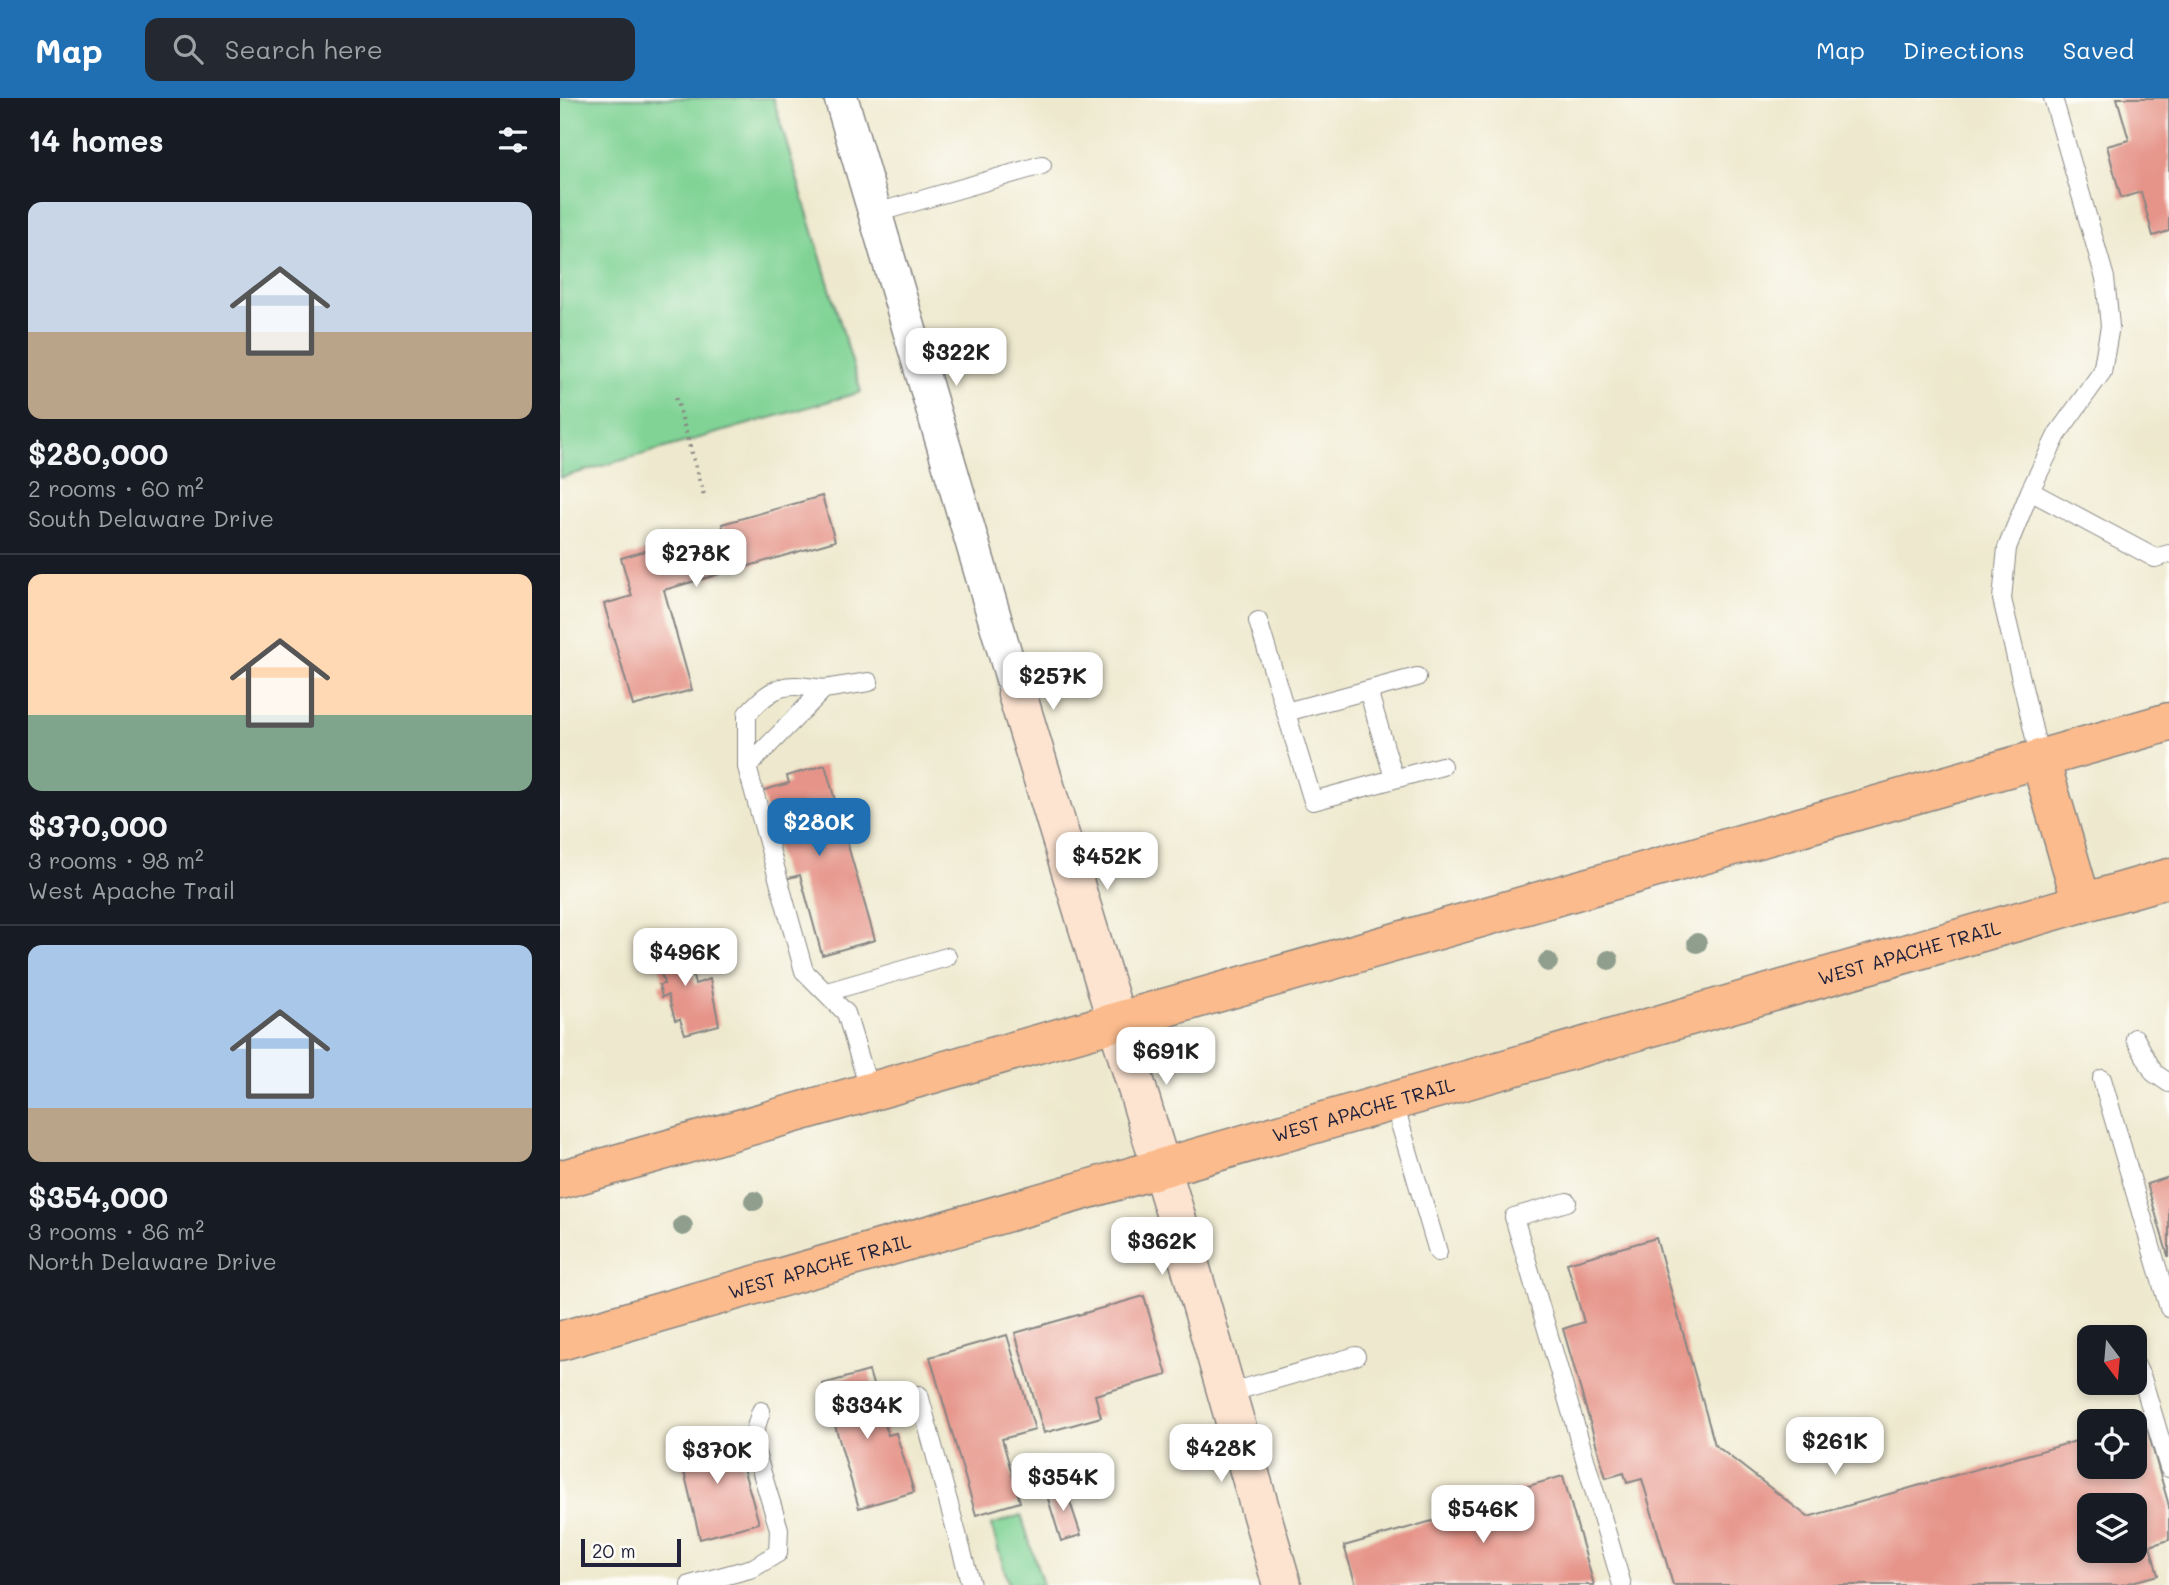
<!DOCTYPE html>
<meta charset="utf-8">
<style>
:root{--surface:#171b24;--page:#242831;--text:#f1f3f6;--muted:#9ea1a6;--line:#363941;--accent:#1f6fb2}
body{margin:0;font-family:Mali,sans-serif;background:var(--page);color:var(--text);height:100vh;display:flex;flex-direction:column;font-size:26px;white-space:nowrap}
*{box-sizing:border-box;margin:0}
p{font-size:23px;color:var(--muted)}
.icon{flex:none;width:38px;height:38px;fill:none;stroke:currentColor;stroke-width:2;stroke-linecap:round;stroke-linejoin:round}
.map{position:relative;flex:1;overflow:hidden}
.drawer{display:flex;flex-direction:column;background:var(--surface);width:560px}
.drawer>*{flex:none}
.needle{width:46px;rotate:164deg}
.tools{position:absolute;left:1517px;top:1227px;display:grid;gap:14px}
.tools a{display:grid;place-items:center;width:70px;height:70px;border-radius:14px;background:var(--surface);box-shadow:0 4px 10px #0003;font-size:35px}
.scale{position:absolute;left:21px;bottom:18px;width:100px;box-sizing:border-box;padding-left:7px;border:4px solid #22223b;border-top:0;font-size:19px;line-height:24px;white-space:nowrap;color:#22223b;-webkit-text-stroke:5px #fdfcf7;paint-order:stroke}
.price{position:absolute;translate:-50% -60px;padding:0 16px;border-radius:14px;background:#fff;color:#222;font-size:23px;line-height:46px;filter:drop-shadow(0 2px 4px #0008)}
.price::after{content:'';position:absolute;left:50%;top:42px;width:21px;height:16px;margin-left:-10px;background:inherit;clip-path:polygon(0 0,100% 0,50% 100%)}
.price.current{background:var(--accent);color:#fff}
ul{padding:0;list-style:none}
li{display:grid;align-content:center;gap:14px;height:371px;padding:0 28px}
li+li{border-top:2px solid var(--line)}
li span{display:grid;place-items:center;height:217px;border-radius:14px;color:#555}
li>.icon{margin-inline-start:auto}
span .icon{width:126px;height:126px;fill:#fffc;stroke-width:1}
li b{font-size:30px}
h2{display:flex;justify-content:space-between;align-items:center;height:84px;padding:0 28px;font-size:30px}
header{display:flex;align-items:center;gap:42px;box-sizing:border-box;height:98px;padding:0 35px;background:var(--accent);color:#fff}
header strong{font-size:33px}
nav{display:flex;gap:38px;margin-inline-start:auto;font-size:24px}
.search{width:490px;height:63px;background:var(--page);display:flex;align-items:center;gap:18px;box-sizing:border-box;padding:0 24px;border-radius:14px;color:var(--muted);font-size:26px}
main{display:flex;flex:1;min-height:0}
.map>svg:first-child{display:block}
.green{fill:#80d395;stroke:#517a68;stroke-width:2}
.building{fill:#e69489;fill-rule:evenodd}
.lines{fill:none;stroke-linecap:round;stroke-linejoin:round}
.lane-casing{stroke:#888684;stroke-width:20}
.street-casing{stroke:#888684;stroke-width:36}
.secondary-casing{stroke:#888684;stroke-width:41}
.primary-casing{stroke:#888684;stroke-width:41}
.path{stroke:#888684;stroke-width:4.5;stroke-dasharray:2 5;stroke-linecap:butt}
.lane{stroke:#fff;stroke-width:18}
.street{stroke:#fff;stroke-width:33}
.secondary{stroke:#fde4d1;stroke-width:38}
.primary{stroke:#fbbb8c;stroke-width:38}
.tree{fill:#909e8e}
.labels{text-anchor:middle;stroke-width:6;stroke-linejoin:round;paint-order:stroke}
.street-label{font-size:19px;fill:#22223b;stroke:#fdfcf7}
</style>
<header>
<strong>Map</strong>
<div class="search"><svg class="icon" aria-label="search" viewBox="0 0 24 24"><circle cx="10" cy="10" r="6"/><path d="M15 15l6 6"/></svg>Search here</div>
<nav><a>Map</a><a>Directions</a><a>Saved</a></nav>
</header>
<main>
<section class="drawer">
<h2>14 homes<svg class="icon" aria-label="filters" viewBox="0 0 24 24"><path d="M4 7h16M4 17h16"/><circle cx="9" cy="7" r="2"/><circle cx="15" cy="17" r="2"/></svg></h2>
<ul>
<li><span style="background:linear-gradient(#c9d6e8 60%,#b9a48a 0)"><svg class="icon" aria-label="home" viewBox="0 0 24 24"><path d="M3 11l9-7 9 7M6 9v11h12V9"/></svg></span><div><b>$280,000</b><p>2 rooms · 60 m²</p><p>South Delaware Drive</p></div></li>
<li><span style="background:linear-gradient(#ffd9b3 65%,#7fa58c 0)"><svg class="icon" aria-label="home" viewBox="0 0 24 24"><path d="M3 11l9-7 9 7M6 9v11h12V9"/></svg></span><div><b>$370,000</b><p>3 rooms · 98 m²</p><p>West Apache Trail</p></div></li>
<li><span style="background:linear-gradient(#a9c7e8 75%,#b9a48a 0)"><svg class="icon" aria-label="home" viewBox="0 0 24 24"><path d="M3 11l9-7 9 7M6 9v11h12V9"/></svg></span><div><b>$354,000</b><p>3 rooms · 86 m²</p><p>North Delaware Drive</p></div></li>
</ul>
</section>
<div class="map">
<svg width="1609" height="1487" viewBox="0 0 1609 1487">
<rect width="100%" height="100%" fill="#fdfcf7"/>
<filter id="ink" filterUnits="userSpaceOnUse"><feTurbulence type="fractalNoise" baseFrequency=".0143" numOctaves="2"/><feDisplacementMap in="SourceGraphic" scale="14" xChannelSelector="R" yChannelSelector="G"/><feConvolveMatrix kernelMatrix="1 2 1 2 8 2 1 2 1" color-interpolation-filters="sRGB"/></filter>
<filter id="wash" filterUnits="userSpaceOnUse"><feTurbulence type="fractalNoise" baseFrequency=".00686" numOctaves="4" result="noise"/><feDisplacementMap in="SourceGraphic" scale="28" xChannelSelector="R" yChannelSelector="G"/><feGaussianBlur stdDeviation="1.57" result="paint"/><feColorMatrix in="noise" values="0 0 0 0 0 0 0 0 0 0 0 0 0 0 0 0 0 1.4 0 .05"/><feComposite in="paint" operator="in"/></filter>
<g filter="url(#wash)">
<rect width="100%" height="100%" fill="#eee9ce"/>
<!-- green -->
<path class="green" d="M0,0H213L301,294L0,380Z
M461,1417L483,1487H449L431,1427Z"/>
<g id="blocks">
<!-- building -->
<path class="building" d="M1557,0H1609V133L1593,138L1581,94L1561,100L1547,48L1569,42Z
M262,398L275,443L175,472L171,457L159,460L163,475L104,492L132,592L73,608L44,506L72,498L61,460L151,434L155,445L167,442L162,426Z
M265,667L315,842L262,857L240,777L225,781L201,693L229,685L227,678Z
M122,838L135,886L150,881L159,927L125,936L120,921L115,922L108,897L102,899L99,887L104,886L94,846Z
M1609,1079V1158H1608L1587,1086Z
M1096,1140L1155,1347L1248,1419L1530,1339V1368H1575V1325L1585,1323L1609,1408V1442L1590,1448L1598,1477L1561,1487H1113L1082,1381L1067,1385L1064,1375L1046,1380L1003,1231L1024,1224L1007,1165ZM1530,1407H1575V1452H1530Z
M584,1198L607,1277L535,1297L541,1319L484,1335L455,1235Z
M447,1237L475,1332L442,1341L460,1404L416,1417L370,1259Z
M309,1273L328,1337L336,1335L354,1394L299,1410L263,1286Z
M167,1334L176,1364L181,1363L199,1425L140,1441L118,1348Z
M1003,1378L1034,1487H796L784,1448L918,1410L916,1403Z
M504,1386L521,1437L501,1443L485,1391Z"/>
</g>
</g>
<g filter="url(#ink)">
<use href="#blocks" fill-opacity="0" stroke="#888684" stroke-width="2"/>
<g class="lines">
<defs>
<path id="lane" d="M316,115L482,67
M1470,393L1595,460L1609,456
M698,523L753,703L882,668
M309,584L264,591L187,669L244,873L286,915L310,994
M808,592L834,680
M726,614L857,579
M1480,661L1442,501L1447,450L1470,393L1498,335L1542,274L1550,228L1545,180L1493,0
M187,669V616C215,586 223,585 264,591
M267,894L387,859
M1575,940L1594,975L1609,985
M1542,981L1609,1210
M833,1002L878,1154
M1007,1104L954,1119L1062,1487
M1575,1266L1582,1280L1609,1370
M665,1296L796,1258
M359,1297L411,1487
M130,1487L193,1470L218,1455L219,1431L192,1342L201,1313"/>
<path id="street" d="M281,0L457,596"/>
<path id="secondary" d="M457,596L615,1115L722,1487"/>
<g id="primary">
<path d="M1480,661L1522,805"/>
<path d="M0,1082L1609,624"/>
<path id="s1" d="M0,1243L1609,780"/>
</g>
</defs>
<!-- lane casing -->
<use href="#lane" class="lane-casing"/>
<!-- street casing -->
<use href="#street" class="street-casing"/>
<!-- secondary casing -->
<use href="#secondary" class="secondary-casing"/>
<!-- primary casing -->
<use href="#primary" class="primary-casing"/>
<!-- path -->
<path class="path" d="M116,300L145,401"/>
<!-- lane -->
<use href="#lane" class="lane"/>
<!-- street -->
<use href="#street" class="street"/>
<!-- secondary -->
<use href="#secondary" class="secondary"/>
<!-- primary -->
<use href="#primary" class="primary"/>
</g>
<!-- trees -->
<g class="tree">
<circle cx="1137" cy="845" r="10"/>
<circle cx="1049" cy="862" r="10"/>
<circle cx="988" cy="864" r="10"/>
<circle cx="194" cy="1103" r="10"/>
<circle cx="123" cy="1128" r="10"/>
</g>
</g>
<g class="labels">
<!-- street labels -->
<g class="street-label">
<text dy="7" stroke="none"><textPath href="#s1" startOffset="1404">WEST APACHE TRAIL</textPath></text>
<text dy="7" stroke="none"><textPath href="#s1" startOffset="836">WEST APACHE TRAIL</textPath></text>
<text dy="7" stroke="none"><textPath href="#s1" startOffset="270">WEST APACHE TRAIL</textPath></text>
</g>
</g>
</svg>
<div class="tools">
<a><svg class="needle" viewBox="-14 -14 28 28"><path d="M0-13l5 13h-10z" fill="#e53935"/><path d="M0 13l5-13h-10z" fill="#9ea1a6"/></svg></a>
<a><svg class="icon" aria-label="locate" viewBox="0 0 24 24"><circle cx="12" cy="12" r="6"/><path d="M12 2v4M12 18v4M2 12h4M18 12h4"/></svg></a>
<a><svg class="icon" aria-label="layers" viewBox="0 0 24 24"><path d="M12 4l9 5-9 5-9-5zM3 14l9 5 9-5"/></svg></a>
</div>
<div class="scale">20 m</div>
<b class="price" style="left:396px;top:290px">$322K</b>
<b class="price" style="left:136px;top:491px">$278K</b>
<b class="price" style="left:493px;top:614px">$257K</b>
<b class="price current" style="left:259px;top:760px">$280K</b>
<b class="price" style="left:547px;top:794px">$452K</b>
<b class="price" style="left:125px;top:890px">$496K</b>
<b class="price" style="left:606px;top:989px">$691K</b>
<b class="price" style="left:602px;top:1179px">$362K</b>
<b class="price" style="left:307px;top:1343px">$334K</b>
<b class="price" style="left:1275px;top:1379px">$261K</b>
<b class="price" style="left:661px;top:1386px">$428K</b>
<b class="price" style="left:157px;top:1388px">$370K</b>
<b class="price" style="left:503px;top:1415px">$354K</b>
<b class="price" style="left:923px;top:1447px">$546K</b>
</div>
</main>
